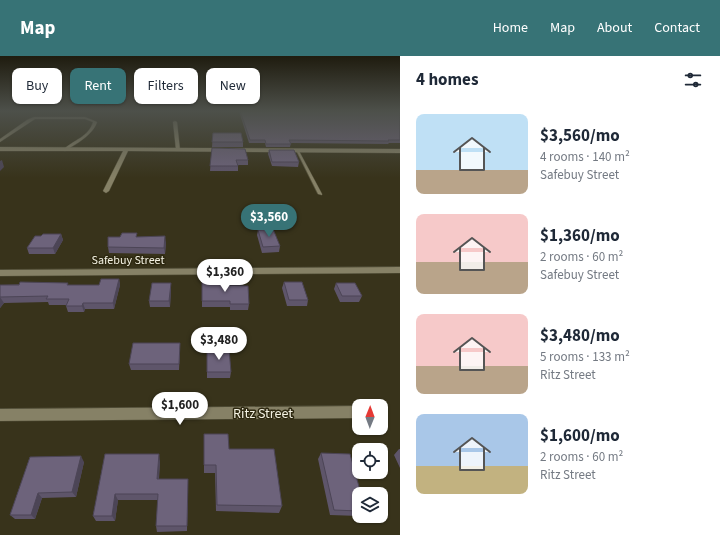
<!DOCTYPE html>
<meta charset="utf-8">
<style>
:root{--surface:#fff;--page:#f2f2f3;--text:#1f2937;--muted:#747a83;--accent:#377376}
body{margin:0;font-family:"Source Sans 3",sans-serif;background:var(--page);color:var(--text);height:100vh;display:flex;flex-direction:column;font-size:15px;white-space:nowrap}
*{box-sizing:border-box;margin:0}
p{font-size:13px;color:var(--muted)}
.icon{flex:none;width:22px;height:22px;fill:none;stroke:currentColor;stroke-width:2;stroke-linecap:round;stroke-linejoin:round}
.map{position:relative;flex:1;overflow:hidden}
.side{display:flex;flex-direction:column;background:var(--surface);width:320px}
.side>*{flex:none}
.guide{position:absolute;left:12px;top:12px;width:328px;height:36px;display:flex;gap:8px}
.needle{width:26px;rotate:1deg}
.controls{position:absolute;left:352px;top:343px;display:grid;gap:8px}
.controls a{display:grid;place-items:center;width:36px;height:36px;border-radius:8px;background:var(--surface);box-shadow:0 1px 3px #0004;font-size:20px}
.price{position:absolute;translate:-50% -34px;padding:0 9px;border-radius:14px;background:#fff;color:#222;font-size:13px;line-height:26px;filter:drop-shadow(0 1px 2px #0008)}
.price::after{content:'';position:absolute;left:50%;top:24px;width:12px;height:9px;margin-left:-6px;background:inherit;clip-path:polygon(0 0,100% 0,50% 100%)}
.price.active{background:var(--accent);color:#fff}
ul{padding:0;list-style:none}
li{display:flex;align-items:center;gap:12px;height:100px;padding:0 16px}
li span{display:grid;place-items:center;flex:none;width:112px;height:80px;border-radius:8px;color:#555}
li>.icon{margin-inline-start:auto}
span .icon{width:48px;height:48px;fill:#fffc;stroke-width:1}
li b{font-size:17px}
h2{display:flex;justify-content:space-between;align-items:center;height:48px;padding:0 16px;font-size:17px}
.chip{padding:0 14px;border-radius:8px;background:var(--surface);box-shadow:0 1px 3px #0004;font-size:14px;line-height:36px}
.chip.active{background:var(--accent);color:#fff}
header{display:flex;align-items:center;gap:24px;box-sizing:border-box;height:56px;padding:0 20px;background:var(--accent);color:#fff}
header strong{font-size:19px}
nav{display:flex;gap:22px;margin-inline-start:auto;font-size:14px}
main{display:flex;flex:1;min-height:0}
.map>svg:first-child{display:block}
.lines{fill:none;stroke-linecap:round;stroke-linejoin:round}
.service-casing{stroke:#524f39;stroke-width:1}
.minor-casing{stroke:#524f39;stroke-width:1}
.service{fill:#868166;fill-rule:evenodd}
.minor{fill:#868166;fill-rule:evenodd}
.wall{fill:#5e556a}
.shaded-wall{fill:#4c4556}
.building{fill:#6d637b;stroke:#4c4556}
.labels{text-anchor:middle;stroke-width:3;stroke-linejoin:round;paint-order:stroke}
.street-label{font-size:12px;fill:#f4f2e3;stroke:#2e2911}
.near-street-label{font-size:14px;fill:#f4f2e3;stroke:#2e2911}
</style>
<header>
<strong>Map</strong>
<nav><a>Home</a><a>Map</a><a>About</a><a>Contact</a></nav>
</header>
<main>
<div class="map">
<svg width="400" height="479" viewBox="0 0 400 479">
<rect width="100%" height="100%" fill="#38331b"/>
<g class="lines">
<defs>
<path id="service" d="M34,61H85L97,66C93,79 76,88 65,95L63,94C73,84 89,81 93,66L85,63H35L0,86V83L27,64Z
M175,65L177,66L180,94L178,95L176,94L173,66Z
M296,94L299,95L322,138V139L318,138Z"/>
<path id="minor" d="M0,91L400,93V97L128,95L109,135L106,137L103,135L123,95H0Z
M400,211V217L0,220V214Z
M359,350V362L0,365V353Z"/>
</defs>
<!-- service casing -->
<use href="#service" class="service-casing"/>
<!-- minor casing -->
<use href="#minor" class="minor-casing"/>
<!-- service -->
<use href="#service" class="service"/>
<!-- minor -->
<use href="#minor" class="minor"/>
</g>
<!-- wall -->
<path class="wall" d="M239,55H322H321H400V87H389L388,88L291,87L290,91H266L265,87H249Z
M213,77L243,86V91H212Z
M212,92L248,104V109H238V115H210Z
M269,94L299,106L298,111L272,110L268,98Z
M258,174L280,190L279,196L262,197L257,179Z
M61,178L63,184L55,198H29L27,192L41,180Z
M137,181L166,186L165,198L109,197L108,191Z
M119,223L120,229L114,253H85L84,256H68L66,250L67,249H49L48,246L4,247L0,252V229L68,227V229H99Z
M202,225L222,229L249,248L248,254H230V251H202Z
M284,226L308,244L307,250H287L282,232Z
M336,227L362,240L359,246H340L334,233Z
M171,233L170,251H150L149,245Z
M180,293L179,314H131L129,308Z
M207,299L231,316L230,322H207Z
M204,378L229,393L282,450L279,457L216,455L215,417H204Z
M399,393H400V412L394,399Z
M321,397L359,438V460L330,459L318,403Z
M105,398L160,405L159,423H188L187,475L157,476L156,470L158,444H118L115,465H96L93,460Z
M30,401L84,406L76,441L42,442L35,463H15L10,459Z"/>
<!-- shaded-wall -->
<path class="shaded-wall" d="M2,104L4,111L0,115V105Z
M61,178L63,184L55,198L53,192Z
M165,180L166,186L165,198L164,192Z
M119,223L120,229L114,253L113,247Z
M171,227V233L170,251L169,245Z
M0,241L4,247L0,252Z
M83,247L85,253L84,256L82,250Z
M159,398L160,405L158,430L157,423Z
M81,400L84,406L76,441L72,436Z
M38,437L42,442L35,463L31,459Z
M115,438L118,444L115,465L112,460Z"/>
<!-- building -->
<path class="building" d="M240,55H325H324H400V84H388L389,85L289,84L291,88H266L265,84H250Z
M213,77H241L243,86H212Z
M212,92L245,93L248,104H236L238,110H210Z
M269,94H294L299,106H272Z
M273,173L280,190L263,191L258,174Z
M122,177H137L136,181L165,180L164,192L108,191V181H120Z
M43,178H61L53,192H27L35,180H41Z
M101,223H119L113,247H83L82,250H66L69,243H46L48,240L0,241V229H19L20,226L68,227L67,229H99Z
M202,225H222V229L248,230L249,248H230V245H202Z
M284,226H302L308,244H289Z
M152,227H171L169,245H149Z
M336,227H355L362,240H342Z
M133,287H180L179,308H129Z
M207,293H229L231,316H207Z
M204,378H228L229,393H274L282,450L217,449L216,409H204Z
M321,397L350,398L361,438H359V455L334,454Z
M105,398H159L157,423H188L187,470H156L158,438H115L112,460H93Z
M81,400L72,436L38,437L31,459H10L30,401Z"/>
<!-- sky -->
<linearGradient id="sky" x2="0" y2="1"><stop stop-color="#1f1c0f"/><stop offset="0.45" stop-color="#4d504a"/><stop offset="1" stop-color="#4d504a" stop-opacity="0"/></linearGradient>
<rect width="400" height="122" fill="url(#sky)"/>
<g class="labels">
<!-- street labels -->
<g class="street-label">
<text x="128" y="208">Safebuy Street</text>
</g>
<!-- near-street labels -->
<g class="near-street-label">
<text x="263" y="362">Ritz Street</text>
</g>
</g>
</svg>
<div class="controls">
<a><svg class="needle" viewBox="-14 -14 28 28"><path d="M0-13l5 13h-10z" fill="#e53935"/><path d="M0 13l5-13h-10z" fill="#747a83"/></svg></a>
<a><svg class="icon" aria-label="locate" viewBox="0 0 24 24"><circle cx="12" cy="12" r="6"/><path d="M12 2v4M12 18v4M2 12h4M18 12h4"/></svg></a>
<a><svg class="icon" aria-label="layers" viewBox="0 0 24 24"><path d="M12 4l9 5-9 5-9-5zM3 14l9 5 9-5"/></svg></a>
</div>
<b class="price active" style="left:269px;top:182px">$3,560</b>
<b class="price" style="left:225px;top:237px">$1,360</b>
<b class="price" style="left:219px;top:305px">$3,480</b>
<b class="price" style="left:180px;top:370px">$1,600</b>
<div class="guide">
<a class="chip">Buy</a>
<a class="chip active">Rent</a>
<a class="chip">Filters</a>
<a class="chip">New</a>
</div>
</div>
<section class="side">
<h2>4 homes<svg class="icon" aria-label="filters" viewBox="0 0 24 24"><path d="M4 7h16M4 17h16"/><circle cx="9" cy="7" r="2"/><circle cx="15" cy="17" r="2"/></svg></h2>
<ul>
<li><span style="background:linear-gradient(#bfe0f5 70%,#b9a48a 0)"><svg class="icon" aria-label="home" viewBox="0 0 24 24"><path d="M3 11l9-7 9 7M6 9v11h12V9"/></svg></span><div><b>$3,560/mo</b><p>4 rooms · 140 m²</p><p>Safebuy Street</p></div></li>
<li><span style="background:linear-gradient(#f6c9c9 60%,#b9a48a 0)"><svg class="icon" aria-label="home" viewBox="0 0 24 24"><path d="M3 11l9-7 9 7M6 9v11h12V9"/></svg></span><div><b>$1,360/mo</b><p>2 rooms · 60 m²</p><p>Safebuy Street</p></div></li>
<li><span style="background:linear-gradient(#f6c9c9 65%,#b9a48a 0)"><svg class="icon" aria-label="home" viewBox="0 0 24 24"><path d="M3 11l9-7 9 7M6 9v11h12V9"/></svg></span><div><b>$3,480/mo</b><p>5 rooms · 133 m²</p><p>Ritz Street</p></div></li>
<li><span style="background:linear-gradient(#a9c7e8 65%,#c2b280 0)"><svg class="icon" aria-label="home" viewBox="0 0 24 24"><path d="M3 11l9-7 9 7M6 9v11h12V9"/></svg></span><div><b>$1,600/mo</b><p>2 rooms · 60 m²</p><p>Ritz Street</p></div></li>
</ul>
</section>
</main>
